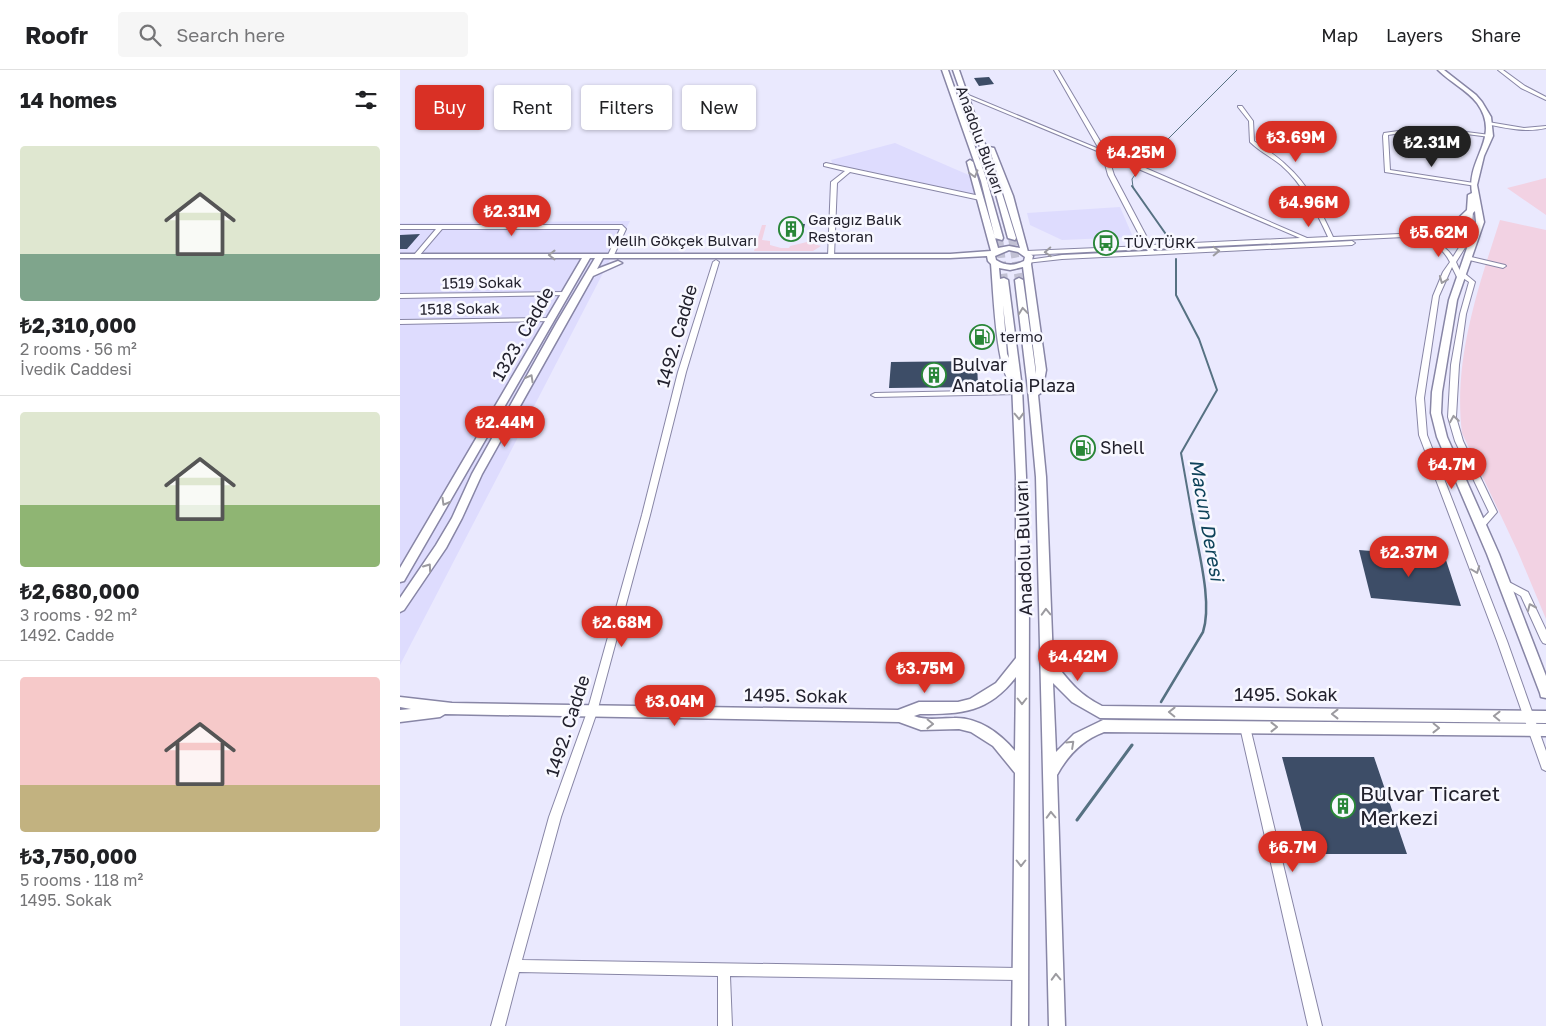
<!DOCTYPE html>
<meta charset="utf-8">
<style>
:root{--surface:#fff;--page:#f6f6f6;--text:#202124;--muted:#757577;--line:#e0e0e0;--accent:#d93025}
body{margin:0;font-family:"Golos Text",sans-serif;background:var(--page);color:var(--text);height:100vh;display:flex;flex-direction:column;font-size:19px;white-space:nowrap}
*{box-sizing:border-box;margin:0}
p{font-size:16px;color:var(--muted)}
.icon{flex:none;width:28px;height:28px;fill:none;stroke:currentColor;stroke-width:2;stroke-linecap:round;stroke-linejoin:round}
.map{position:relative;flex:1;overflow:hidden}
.panel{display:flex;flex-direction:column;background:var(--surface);width:400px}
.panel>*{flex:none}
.banner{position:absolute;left:15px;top:15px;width:475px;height:45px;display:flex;gap:10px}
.price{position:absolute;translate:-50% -42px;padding:0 11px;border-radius:18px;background:var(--accent);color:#fff;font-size:16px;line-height:32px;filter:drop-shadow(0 1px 2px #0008)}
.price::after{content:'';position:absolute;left:50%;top:30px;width:15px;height:11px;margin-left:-8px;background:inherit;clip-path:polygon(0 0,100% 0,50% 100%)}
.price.selected{background:#222;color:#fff}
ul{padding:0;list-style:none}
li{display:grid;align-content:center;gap:10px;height:265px;padding:0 20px}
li+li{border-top:1px solid var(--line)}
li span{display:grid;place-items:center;height:155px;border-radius:5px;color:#555}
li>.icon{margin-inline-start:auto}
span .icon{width:90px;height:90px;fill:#fffc;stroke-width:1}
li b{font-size:21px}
h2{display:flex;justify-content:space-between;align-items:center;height:60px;padding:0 20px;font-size:21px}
.pill{padding:0 18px;border-radius:5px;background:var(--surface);box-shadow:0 1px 4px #0004;font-size:18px;line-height:45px}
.pill.selected{background:var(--accent);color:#fff}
header{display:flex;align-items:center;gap:30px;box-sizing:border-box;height:70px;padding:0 25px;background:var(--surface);border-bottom:1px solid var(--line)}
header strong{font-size:24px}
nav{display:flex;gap:28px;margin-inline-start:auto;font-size:18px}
.search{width:350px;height:45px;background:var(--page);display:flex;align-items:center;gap:12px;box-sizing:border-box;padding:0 18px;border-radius:5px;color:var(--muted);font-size:19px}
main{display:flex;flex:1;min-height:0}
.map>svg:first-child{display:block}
.built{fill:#dedcfe}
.green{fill:#f2d2e3}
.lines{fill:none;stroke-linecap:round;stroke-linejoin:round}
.stream-far3{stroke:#567182;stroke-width:1}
.stream-far2{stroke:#567182;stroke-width:2}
.stream-far1{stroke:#567182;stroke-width:2.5}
.stream{stroke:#567182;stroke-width:3}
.building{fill:#3d4d67}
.major-tunnel{stroke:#c2c1d4;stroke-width:8;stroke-dasharray:8 4;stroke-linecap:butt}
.minor-casing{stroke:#8886a6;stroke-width:2}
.major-casing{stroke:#8886a6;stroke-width:3}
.minor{fill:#fff;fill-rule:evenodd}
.major{fill:#fff;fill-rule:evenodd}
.oneway{stroke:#9c9ba0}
.labels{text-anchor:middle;stroke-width:5;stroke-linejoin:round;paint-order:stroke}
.far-street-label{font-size:15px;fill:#22212d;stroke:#f8f8ff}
.far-poi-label{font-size:15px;fill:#22212d;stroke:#f8f8ff;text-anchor:start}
.street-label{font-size:18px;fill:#22212d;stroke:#f8f8ff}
.poi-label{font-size:18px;fill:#22212d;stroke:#f8f8ff;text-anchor:start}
.water-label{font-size:19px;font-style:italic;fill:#0d4259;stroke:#f8f8ff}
.near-poi-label{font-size:21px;fill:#22212d;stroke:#f8f8ff;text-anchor:start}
</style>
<header>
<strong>Roofr</strong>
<div class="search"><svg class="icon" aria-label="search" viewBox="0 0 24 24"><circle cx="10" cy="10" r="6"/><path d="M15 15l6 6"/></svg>Search here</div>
<nav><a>Map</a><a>Layers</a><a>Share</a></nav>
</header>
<main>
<section class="panel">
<h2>14 homes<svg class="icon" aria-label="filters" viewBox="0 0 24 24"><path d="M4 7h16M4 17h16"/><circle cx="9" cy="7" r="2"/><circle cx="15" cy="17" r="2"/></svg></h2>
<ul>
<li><span style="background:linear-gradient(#dfe7d0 70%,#7fa58c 0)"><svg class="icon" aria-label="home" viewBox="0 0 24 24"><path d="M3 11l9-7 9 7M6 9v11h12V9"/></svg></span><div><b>₺2,310,000</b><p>2 rooms · 56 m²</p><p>İvedik Caddesi</p></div></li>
<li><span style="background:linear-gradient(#dfe7d0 60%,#8fb573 0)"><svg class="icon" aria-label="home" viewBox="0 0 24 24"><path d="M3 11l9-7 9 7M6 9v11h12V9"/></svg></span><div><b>₺2,680,000</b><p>3 rooms · 92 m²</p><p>1492. Cadde</p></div></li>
<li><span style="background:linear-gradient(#f6c9c9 70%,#c2b280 0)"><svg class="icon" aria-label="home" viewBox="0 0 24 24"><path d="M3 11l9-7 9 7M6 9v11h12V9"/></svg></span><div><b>₺3,750,000</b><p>5 rooms · 118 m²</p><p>1495. Sokak</p></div></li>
</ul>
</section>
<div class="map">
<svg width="1146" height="956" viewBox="0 0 1146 956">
<rect width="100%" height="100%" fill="#eae9fe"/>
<!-- built -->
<path class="built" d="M495,73L571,106L576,126L433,95L431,90Z
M720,137L733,167L662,170L630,155L627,143Z
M230,151L0,595V153Z"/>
<!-- green -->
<path class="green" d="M1146,108V145L1107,118Z
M1100,150L1146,160V549L1118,482L1062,363C1053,290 1078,218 1100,150Z
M362,155H366L362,170L370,171V175L381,178H389L390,176L407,172L421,176L413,181H354Z"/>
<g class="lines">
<!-- stream-far3 -->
<path class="stream-far3" d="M733,117L732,109L742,95L837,0"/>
<!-- stream-far2 -->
<path class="stream-far2" d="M732,116L770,170
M776,189V225L799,269L817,320L781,383L792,445"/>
<!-- stream-far1 -->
<path class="stream-far1" d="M761,632L803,562C813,531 797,477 792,444"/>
<!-- stream -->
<path class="stream" d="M677,750L732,675"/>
</g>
<!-- building -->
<path class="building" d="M589,7L594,14L579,16L574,8Z
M391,153L405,154L403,163H383L385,156H391Z
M20,164L7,179H0V165Z
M577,291L578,317L489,318L491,292Z
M959,480L1045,487L1061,536L971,528Z
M882,687H974L1007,784H908Z"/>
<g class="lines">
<!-- major-tunnel -->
<path class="major-tunnel" d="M599,168L604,210
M612,168L619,210"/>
<defs>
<path id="minor" d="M654,0H658L706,81L907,168L928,167C916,141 903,114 881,95C871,87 859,81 850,72L849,51L838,37V36H842L853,51L854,71C865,79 877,86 886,95C908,114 921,141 933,167L1066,161L1068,141L1073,140L1072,160L1076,162L1071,164V168L1056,192L1060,201L1063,202L1075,212L1066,244L1059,295L1056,347L1063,371L1097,442L1084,457L1081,458L1077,455L1089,442L1055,371L1048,347L1051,295L1060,244L1069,212L1063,208L1062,209H1058L1052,197L1039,226L1024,328L1027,365L1107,571L1146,681V701L1142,699L1141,696L1097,571L1019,365L1016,328L1033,226L1043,202L1050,192C1037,168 1029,179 1012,170L1015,168C1031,170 1044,173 1053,187L1065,168L1066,164L753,179L754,181L952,171L955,173L952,175L662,189L626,193L625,192L628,190L662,185L748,181L747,179L627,185L624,183L627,181L745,176L708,105L702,83L562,25L566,24L699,79ZM708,86L900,168L751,175L714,105Z
M1098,0H1103L1125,16L1146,27V30L1121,18Z
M1088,52L1124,58L1146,56V58C1126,63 1106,58 1086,54V53Z
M1027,57L1090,65L1092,66L1090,67L1027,59L988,65L990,100L1074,113L1076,114V116L985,102L983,66L984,63Z
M426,93L580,126L583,128L580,130L450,102L437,113L434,186L431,188L428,186L431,112L445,101L424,96V94Z
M0,155H222L226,159L214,185L211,187L208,185L220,159H42L19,186L17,187L14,185L36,159H0Z
M1067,186L1105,195L1106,196L1103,198L1065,189L1064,188Z
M316,190L319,192L286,302L250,445L197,642L161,747L122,890L621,898L625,900L627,904L625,908L621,910L330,906L332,956H318V906L119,902L105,956H91L149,747L187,642L242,445L278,302L313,192Z
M165,222L167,223V225L0,228V224Z
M150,248L152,249V251L0,254V250Z
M618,320H621V324L475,327L471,325L475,323Z
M1105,510L1128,522L1146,560V574L1143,573L1141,570L1121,526L1102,515L1100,513L1102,511Z
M845,653L849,654L850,657L922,956H908L840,657L841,654Z"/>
<path id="major" d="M542,0H548L587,111L603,168L602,170L595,168L581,111Z
M553,0H559L600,117L616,168L615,170L608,168L594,117Z
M1038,0H1044L1076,25L1082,32L1091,47L1093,66L1084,86L1077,115L1084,152L1057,230L1042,322L1041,343L1047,367L1099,484L1146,606V628L1141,627L1140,623L1087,484L1037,367L1031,343L1032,322L1049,230L1076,152L1075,141L1056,159L1012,166L1008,164L1012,162L1051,155L1067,140L1068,125L1072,123C1066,88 1102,68 1077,33C1067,20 1050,12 1038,0Z
M589,77L594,78L613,126L628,182L633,186L631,194L646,300L642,322L638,325L646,407L653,591C670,612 677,623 702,636L1146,641V653L700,648L672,632L653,613L656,682L674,664L703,650L1146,654V666L704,662C682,670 668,685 657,705L665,956H649L636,407L628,319L615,210L619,208L623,210L636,304V300L623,197L610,200L599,198L600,209L604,208L608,210L622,318L626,407L629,522L628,956H612L615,703L593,676L571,662L559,659L521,660L499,652L45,644L40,647L0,652V640L11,639L0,637V627L52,633L498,640L519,632H558L570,629L596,613L616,588V407L612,313C596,306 593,214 591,194L588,191L587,186L550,188H203L197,199L218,191L222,193L193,206L82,404L62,448L46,478L4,540L0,542V528L36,475L52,448L72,404L157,252L195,188H190L4,511L0,512V498L182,188H0V184H550L591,181L567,92L570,90L573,92L598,178L609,176L620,178ZM609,180L618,182L625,187L624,191C614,196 605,196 596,190L595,186ZM603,235L609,288L607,284ZM616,607L615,681C600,663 578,647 554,648C540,648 527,651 514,646L520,644C562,644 588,643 616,607Z"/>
</defs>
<!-- minor casing -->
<use href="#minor" class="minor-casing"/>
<!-- major casing -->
<use href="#major" class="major-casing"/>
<!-- minor -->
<use href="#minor" class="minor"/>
<!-- major -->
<use href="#major" class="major"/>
</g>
<!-- one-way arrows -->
<defs><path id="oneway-chevron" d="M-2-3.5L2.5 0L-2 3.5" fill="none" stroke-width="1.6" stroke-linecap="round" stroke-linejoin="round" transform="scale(1.25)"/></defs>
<g class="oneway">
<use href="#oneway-chevron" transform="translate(574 104) rotate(74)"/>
<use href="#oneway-chevron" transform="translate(816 181) rotate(-2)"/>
<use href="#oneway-chevron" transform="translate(648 182) rotate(177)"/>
<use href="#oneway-chevron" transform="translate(152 185) rotate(180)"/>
<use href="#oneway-chevron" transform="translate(1043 210) rotate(112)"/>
<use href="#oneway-chevron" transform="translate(623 241) rotate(-97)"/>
<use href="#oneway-chevron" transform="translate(130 308) rotate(-61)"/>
<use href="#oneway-chevron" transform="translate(619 346) rotate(88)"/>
<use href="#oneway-chevron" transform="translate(1054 349) rotate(-99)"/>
<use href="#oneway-chevron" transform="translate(45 432) rotate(120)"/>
<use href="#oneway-chevron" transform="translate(28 497) rotate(-55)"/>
<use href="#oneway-chevron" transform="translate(1076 500) rotate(69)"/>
<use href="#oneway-chevron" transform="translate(1131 537) rotate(-114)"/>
<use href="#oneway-chevron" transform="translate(646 542) rotate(-92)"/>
<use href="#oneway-chevron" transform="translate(622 631) rotate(90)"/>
<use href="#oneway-chevron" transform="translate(772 642) rotate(-179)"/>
<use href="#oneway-chevron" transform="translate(935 644) rotate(-180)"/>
<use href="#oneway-chevron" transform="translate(1097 646) rotate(-179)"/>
<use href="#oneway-chevron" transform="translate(530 654) rotate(1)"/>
<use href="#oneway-chevron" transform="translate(874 657)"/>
<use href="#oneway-chevron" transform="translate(1036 658) rotate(1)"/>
<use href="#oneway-chevron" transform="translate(671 674) rotate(-43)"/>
<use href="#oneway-chevron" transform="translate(651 745) rotate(-92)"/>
<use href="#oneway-chevron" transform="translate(621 793) rotate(90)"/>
<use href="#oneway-chevron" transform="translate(656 907) rotate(-92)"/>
</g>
<!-- icons -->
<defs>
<symbol id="building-ring" viewBox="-11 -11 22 22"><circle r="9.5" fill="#f8f8ff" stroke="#298638" stroke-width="1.5"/><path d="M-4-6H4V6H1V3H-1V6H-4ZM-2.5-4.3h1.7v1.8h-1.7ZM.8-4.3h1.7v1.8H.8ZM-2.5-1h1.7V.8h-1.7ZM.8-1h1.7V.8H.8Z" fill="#298638"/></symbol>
<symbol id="bus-ring" viewBox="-11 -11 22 22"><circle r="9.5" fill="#f8f8ff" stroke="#298638" stroke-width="1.5"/><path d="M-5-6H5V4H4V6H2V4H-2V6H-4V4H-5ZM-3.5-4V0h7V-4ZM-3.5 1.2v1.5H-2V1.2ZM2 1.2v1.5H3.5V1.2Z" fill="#298638"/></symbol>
<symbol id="fuel-ring" viewBox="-11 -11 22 22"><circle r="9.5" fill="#f8f8ff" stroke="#298638" stroke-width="1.5"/><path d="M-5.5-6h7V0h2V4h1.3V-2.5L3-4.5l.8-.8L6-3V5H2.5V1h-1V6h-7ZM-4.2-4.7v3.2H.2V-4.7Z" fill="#298638"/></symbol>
</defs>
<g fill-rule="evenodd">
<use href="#building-ring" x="377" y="145" width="28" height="28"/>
<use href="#bus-ring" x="692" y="159" width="28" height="28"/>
<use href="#fuel-ring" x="568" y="253" width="28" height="28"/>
<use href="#building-ring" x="520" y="291" width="28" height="28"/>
<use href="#fuel-ring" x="669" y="364" width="28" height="28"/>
<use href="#building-ring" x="929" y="722" width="28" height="28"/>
</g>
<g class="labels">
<!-- far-street labels -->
<g class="far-street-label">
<text transform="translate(580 70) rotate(70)" y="5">Anadolu Bulvarı</text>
<text x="282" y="176">Melih Gökçek Bulvarı</text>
<text transform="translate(82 213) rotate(-1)" y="5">1519 Sokak</text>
<text transform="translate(60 239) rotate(-1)" y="5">1518 Sokak</text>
</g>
<!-- far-poi labels -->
<g class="far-poi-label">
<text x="408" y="155">Garagız Balık<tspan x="408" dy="17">Restoran</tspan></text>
<text x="724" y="178">TÜVTÜRK</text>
<text x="600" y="272">termo</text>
</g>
<!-- street labels -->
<g class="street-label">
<text transform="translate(123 264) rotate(-60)" y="6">1323. Cadde</text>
<text transform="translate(277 266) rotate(-74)" y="6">1492. Cadde</text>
<text transform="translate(624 478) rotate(-92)" y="6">Anadolu Bulvarı</text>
<text x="886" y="631">1495. Sokak</text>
<text transform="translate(396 626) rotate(1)" y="6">1495. Sokak</text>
<text transform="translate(168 656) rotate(-72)" y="6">1492. Cadde</text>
</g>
<!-- poi labels -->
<g class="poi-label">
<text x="552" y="301">Bulvar<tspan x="552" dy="21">Anatolia Plaza</tspan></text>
<text x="700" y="384">Shell</text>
</g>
<!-- water labels -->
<g class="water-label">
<text transform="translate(807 450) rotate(80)" y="7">Macun Deresi</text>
</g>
<!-- near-poi labels -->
<g class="near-poi-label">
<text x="960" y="731">Bulvar Ticaret<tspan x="960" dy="24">Merkezi</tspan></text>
</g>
</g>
</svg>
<b class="price" style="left:896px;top:93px">₺3.69M</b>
<b class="price selected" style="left:1032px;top:98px">₺2.31M</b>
<b class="price" style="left:736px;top:108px">₺4.25M</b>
<b class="price" style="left:909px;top:158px">₺4.96M</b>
<b class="price" style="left:112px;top:167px">₺2.31M</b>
<b class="price" style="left:1039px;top:188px">₺5.62M</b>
<b class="price" style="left:105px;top:378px">₺2.44M</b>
<b class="price" style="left:1052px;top:420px">₺4.7M</b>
<b class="price" style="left:1009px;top:508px">₺2.37M</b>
<b class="price" style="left:222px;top:578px">₺2.68M</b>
<b class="price" style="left:678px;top:612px">₺4.42M</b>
<b class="price" style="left:525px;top:624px">₺3.75M</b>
<b class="price" style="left:275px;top:657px">₺3.04M</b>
<b class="price" style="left:893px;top:803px">₺6.7M</b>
<div class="banner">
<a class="pill selected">Buy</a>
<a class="pill">Rent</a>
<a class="pill">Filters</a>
<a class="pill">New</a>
</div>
</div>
</main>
